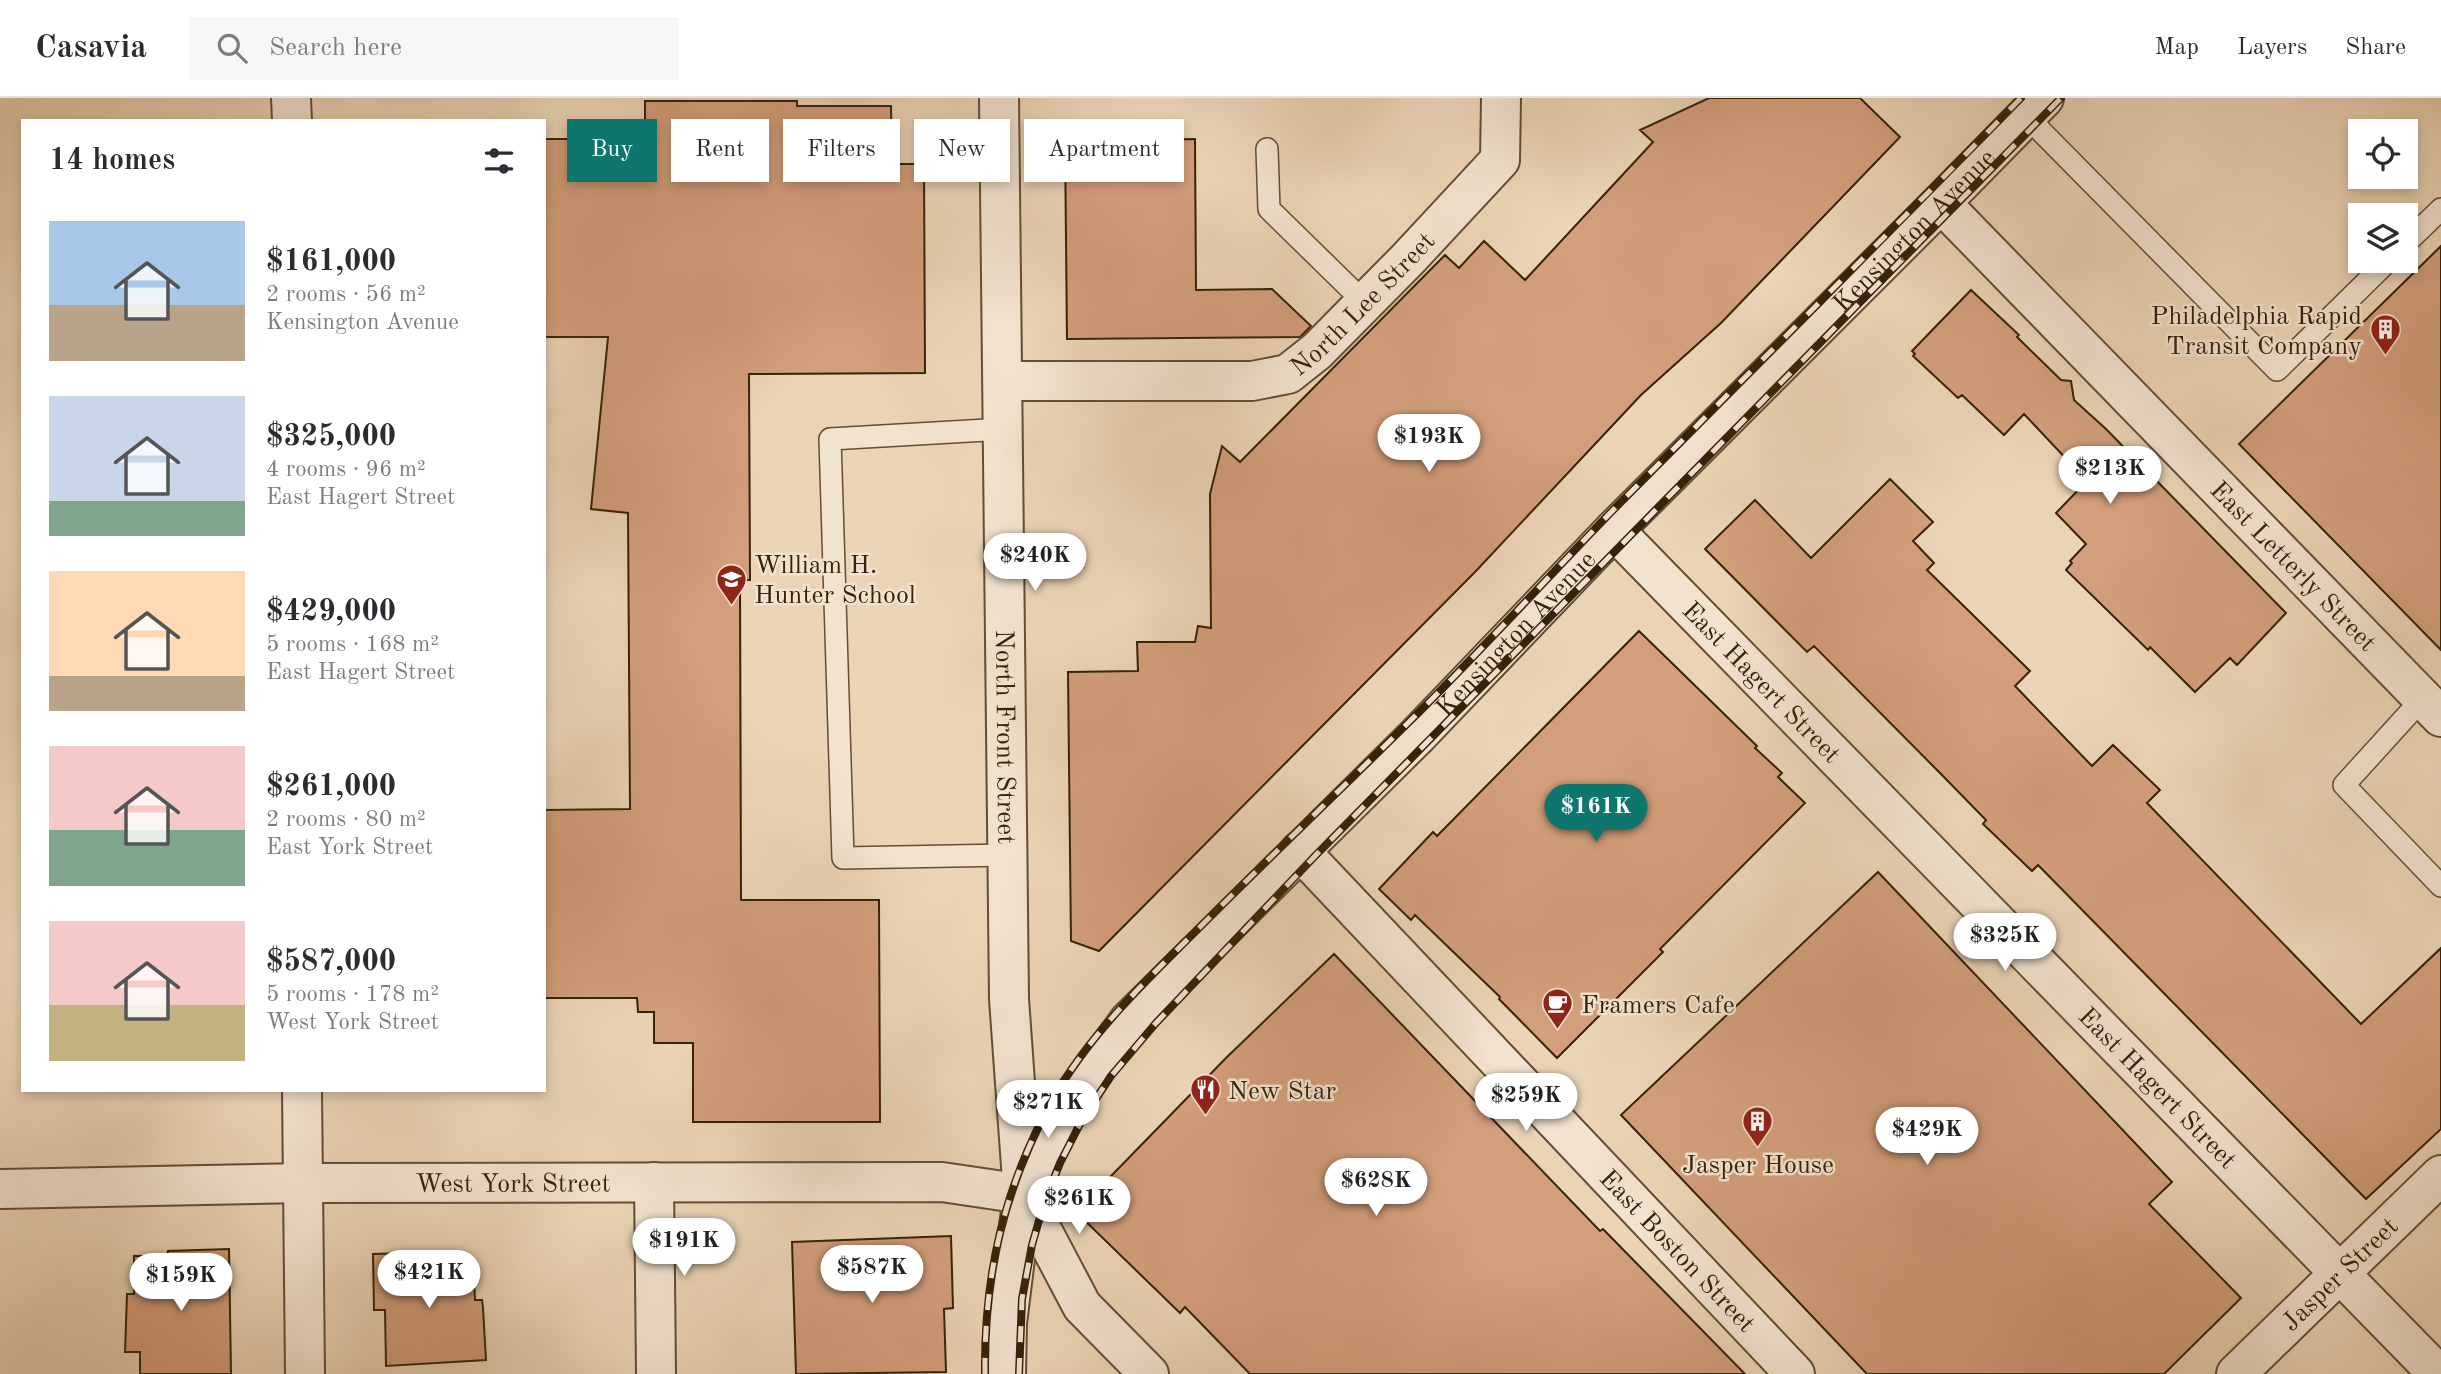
<!DOCTYPE html>
<meta charset="utf-8">
<style>
:root{--surface:#fff;--page:#f7f7f7;--text:#2b2b33;--muted:#7c7c81;--line:#e1e1e2;--accent:#0f766e}
body{margin:0;font-family:"Old Standard TT",serif;background:var(--page);color:var(--text);height:100vh;display:flex;flex-direction:column;font-size:26px;white-space:nowrap}
*{box-sizing:border-box;margin:0}
p{font-size:23px;color:var(--muted)}
.icon{flex:none;width:38px;height:38px;fill:none;stroke:currentColor;stroke-width:2;stroke-linecap:round;stroke-linejoin:round}
.map{position:relative;flex:1;overflow:hidden}
.drawer{position:absolute;left:21px;top:21px;width:525px;height:973px;display:flex;flex-direction:column;background:var(--surface);border-radius:0px;box-shadow:0 4px 10px #0003}
.drawer>*{flex:none}
.top-card{position:absolute;left:567px;top:21px;width:665px;height:63px;display:flex;gap:14px}
.tools{position:absolute;left:2348px;top:21px;display:grid;gap:14px}
.tools a{display:grid;place-items:center;width:70px;height:70px;border-radius:0px;background:var(--surface);box-shadow:0 4px 10px #0003;font-size:35px}
.price{position:absolute;translate:-50% -60px;padding:0 16px;border-radius:24px;background:#fff;color:#222;font-size:23px;line-height:46px;filter:drop-shadow(0 2px 4px #0008)}
.price::after{content:'';position:absolute;left:50%;top:42px;width:21px;height:16px;margin-left:-10px;background:inherit;clip-path:polygon(0 0,100% 0,50% 100%)}
.price.on{background:var(--accent);color:#fff}
ul{padding:0;list-style:none}
li{display:flex;align-items:center;gap:21px;height:175px;padding:0 28px}
li span{display:grid;place-items:center;flex:none;width:196px;height:140px;border-radius:0px;color:#555}
li>.icon{margin-inline-start:auto}
span .icon{width:84px;height:84px;fill:#fffc;stroke-width:1}
li b{font-size:30px}
h2{display:flex;justify-content:space-between;align-items:center;height:84px;padding:0 28px;font-size:30px}
.pill{padding:0 24px;border-radius:0px;background:var(--surface);box-shadow:0 4px 10px #0003;font-size:24px;line-height:63px}
.pill.on{background:var(--accent);color:#fff}
header{display:flex;align-items:center;gap:42px;box-sizing:border-box;height:98px;padding:0 35px;background:var(--surface);border-bottom:2px solid var(--line)}
header strong{font-size:33px}
nav{display:flex;gap:38px;margin-inline-start:auto;font-size:24px}
.search{width:490px;height:63px;background:var(--page);display:flex;align-items:center;gap:18px;box-sizing:border-box;padding:0 24px;border-radius:0px;color:var(--muted);font-size:26px}
.map>svg:first-child{display:block}
.building{fill:#d39e7b;stroke:#362208;stroke-width:2}
.lines{fill:none;stroke-linecap:round;stroke-linejoin:round}
.service-casing{stroke:#634e34;stroke-width:24}
.minor-casing{stroke:#634e34;stroke-width:42}
.tertiary-casing{stroke:#634e34;stroke-width:42}
.service{stroke:#f2e3d0;stroke-width:21}
.minor{stroke:#f2e3d0;stroke-width:38}
.tertiary{stroke:#f2e3d0;stroke-width:38}
.rail-casing{stroke:#362208;stroke-width:8}
.rail{stroke:#f2e3d0;stroke-width:5;stroke-dasharray:16;stroke-linecap:butt}
.labels{text-anchor:middle;stroke-width:5;stroke-linejoin:round;paint-order:stroke}
.street-label{font-size:26px;fill:#362208;stroke:#f2e3d0}
.poi-label{font-size:26px;fill:#362208;stroke:#f2e3d0;text-anchor:start}
</style>
<header>
<strong>Casavia</strong>
<div class="search"><svg class="icon" aria-label="search" viewBox="0 0 24 24"><circle cx="10" cy="10" r="6"/><path d="M15 15l6 6"/></svg>Search here</div>
<nav><a>Map</a><a>Layers</a><a>Share</a></nav>
</header>
<div class="map">
<svg width="2441" height="1276" viewBox="0 0 2441 1276">
<rect width="100%" height="100%" fill="#ebd4b6"/>
<filter id="stains"><feTurbulence type="fractalNoise" baseFrequency=".00286" numOctaves="4"/><feColorMatrix values="0 0 0 0 .2 0 0 0 0 .09 0 0 0 0 .02 0 0 0 .5 -.17"/></filter>
<radialGradient id="worn" r=".72"><stop offset=".6" stop-color="#630" stop-opacity="0"/><stop offset="1" stop-color="#630" stop-opacity=".3"/></radialGradient>
<!-- building -->
<path class="building" d="M1709,0H1860L1900,39L1721,225L1641,297L1475,474L1099,853L1071,843L1068,574L1138,573L1137,544H1195L1198,528L1211,530L1210,396L1222,348L1240,364L1445,157L1459,170L1484,143L1525,182L1653,44L1640,32Z
M645,3H797V8H891L892,66H924L925,275L749,276L750,482H740L741,802H879L880,1024H693V945H654V914H638L637,900H544V712L630,711L628,415L591,411L608,239H544V41H626L627,23L645,22Z
M1195,41L1196,192L1272,191L1311,228L1300,239L1067,241L1065,43Z
M2441,148V552L2239,346Z
M1971,192L2019,237L2017,239L2061,282L2071,283L2074,302L2106,331L2286,515L2237,567L2230,560L2195,594L2150,549L2148,552L2066,472L2072,465L2070,463L2086,446L2056,415L2087,383L2024,316L2004,337L1962,297L1958,300L1913,258L1915,256L1912,253Z
M1890,381L1933,424L1913,443L1934,465L1927,472L2030,573L2015,588L2092,668L2113,647L2160,692L2147,705L2361,926L2441,850V1031L2366,1101L2038,767L2032,773L1983,726L1986,722L1939,674L1814,548L1807,554L1705,451L1755,402L1811,460Z
M1639,533L1757,648L1755,650L1782,675L1778,679L1805,705L1660,851L1663,854L1557,960L1499,901L1500,899L1415,817L1411,822L1379,791L1433,734L1437,738Z
M1878,774L2172,1084L2149,1106L2241,1200L2164,1276H1867L1621,1017Z
M1334,856L1600,1133L1603,1131L1745,1276H1250L1185,1209L1180,1215L1076,1114L1226,960Z
M951,1138L953,1210L944,1211L946,1274L796,1276L792,1144Z
M229,1151L231,1276H140V1254H125L127,1196H134V1158H167L168,1153Z
M413,1155V1158H435V1162H473L475,1202H482L483,1210L486,1262L386,1268L385,1212H374L373,1156Z"/>
<g class="lines">
<defs>
<path id="service" d="M2026,18L2277,272L2388,163
M1267,51L1269,111L1365,205
M2406,145L2441,111
M1004,331L830,341L843,760L1007,757
M2423,600L2344,687L2441,788"/>
<g id="minor">
<path d="M291,0L292,23"/>
<path id="s1" d="M1941,105L2441,619"/>
<path id="s2" d="M1004,283H1252L1288,276L1317,253L1408,161L1500,62L1501,0"/>
<path id="s3" d="M1614,432L2438,1276"/>
<path id="s4" d="M1300,753L1795,1276"/>
<path d="M302,992L305,1276"/>
<path d="M654,1084L656,1276"/>
<path d="M1023,1096L1082,1208L1149,1276"/>
<path id="s5" d="M2236,1276L2441,1077"/>
</g>
<g id="tertiary">
<path id="s6" d="M999,0L1009,901L1023,1096L1007,1225L1006,1276"/>
<path id="s7" d="M0,1091L303,1085L942,1084L1023,1096"/>
<path id="s8" d="M1023,1096L1065,1010L1129,923L1417,638L1614,432L1941,105L2044,0"/>
</g>
</defs>
<!-- service casing -->
<use href="#service" class="service-casing"/>
<!-- minor casing -->
<use href="#minor" class="minor-casing"/>
<!-- tertiary casing -->
<use href="#tertiary" class="tertiary-casing"/>
<!-- service -->
<use href="#service" class="service"/>
<!-- minor -->
<use href="#minor" class="minor"/>
<!-- tertiary -->
<use href="#tertiary" class="tertiary"/>
<defs>
<path id="rail" d="M985,1276C984,1176 1004,1089 1053,1001C1090,935 1148,881 1201,828C1269,760 1338,694 1406,627C1478,556 1546,481 1617,408C1752,272 1887,137 2021,0
M1019,1276L1022,1201L1032,1147L1044,1105L1060,1065L1082,1022L1111,978L1156,925L1314,759L2061,0"/>
</defs>
<!-- rail casing -->
<use href="#rail" class="rail-casing"/>
<!-- rail -->
<use href="#rail" class="rail"/>
</g>
<!-- icons -->
<defs>
<symbol id="building-pin" viewBox="-11 -11 22 30"><path d="M0 17L-7.5 6A9.5 9.5 0 1 1 7.5 6Z" fill="#8f2418" stroke="#f2e3d0"/><path d="M-4-6H4V6H1V3H-1V6H-4ZM-2.5-4.3h1.7v1.8h-1.7ZM.8-4.3h1.7v1.8H.8ZM-2.5-1h1.7V.8h-1.7ZM.8-1h1.7V.8H.8Z" fill="#fff"/></symbol>
<symbol id="school-pin" viewBox="-11 -11 22 30"><path d="M0 17L-7.5 6A9.5 9.5 0 1 1 7.5 6Z" fill="#8f2418" stroke="#f2e3d0"/><path d="M0-5L7-2L0 1L-7-2ZM-4 1L0 2.5L4 1V4Q0 6-4 4Z" fill="#fff"/></symbol>
<symbol id="cafe-pin" viewBox="-11 -11 22 30"><path d="M0 17L-7.5 6A9.5 9.5 0 1 1 7.5 6Z" fill="#8f2418" stroke="#f2e3d0"/><path d="M-5.5-4.5H6V0H3Q3 3.5 0 3.5H-2.5Q-5.5 3.5-5.5 0ZM3-3.2v2h1.7v-2ZM-6 4.5H4V6H-6Z" fill="#fff"/></symbol>
<symbol id="restaurant-pin" viewBox="-11 -11 22 30"><path d="M0 17L-7.5 6A9.5 9.5 0 1 1 7.5 6Z" fill="#8f2418" stroke="#f2e3d0"/><path d="M-5-6h1v4h1v-4h1v4h1v-4h1v5L-1.5 .5V6h-2V.5L-5-1ZM5-6V6H3V1.5H1.5Q1.5-4 5-6Z" fill="#fff"/></symbol>
</defs>
<g fill-rule="evenodd">
<use href="#building-pin" x="2368" y="214" width="35" height="47"/>
<use href="#school-pin" x="714" y="464" width="35" height="47"/>
<use href="#cafe-pin" x="1540" y="888" width="35" height="47"/>
<use href="#restaurant-pin" x="1188" y="974" width="35" height="47"/>
<use href="#building-pin" x="1740" y="1006" width="35" height="47"/>
</g>
<g class="labels">
<!-- street labels -->
<g class="street-label">
<text dy="9" stroke="none"><textPath href="#s8" startOffset="1318">Kensington Avenue</textPath></text>
<text dy="9" stroke="none"><textPath href="#s2" startOffset="387">North Lee Street</textPath></text>
<text dy="9" stroke="none"><textPath href="#s1" startOffset="506">East Letterly Street</textPath></text>
<text dy="9" stroke="none"><textPath href="#s8" startOffset="751">Kensington Avenue</textPath></text>
<text dy="9" stroke="none"><textPath href="#s3" startOffset="212">East Hagert Street</textPath></text>
<text dy="9" stroke="none"><textPath href="#s6" startOffset="639">North Front Street</textPath></text>
<text dy="9" stroke="none"><textPath href="#s3" startOffset="779">East Hagert Street</textPath></text>
<text dy="9" stroke="none"><textPath href="#s7" startOffset="513">West York Street</textPath></text>
<text dy="9" stroke="none"><textPath href="#s4" startOffset="550">East Boston Street</textPath></text>
<text dy="9" stroke="none"><textPath href="#s5" startOffset="144">Jasper Street</textPath></text>
</g>
<!-- poi labels -->
<g class="poi-label">
<text x="2362" y="226" text-anchor="end">Philadelphia Rapid<tspan x="2362" dy="30">Transit Company</tspan></text>
<text x="754" y="475">William H.<tspan x="754" dy="30">Hunter School</tspan></text>
<text x="1581" y="915">Framers Cafe</text>
<text x="1228" y="1001">New Star</text>
<text x="1758" y="1075" text-anchor="middle">Jasper House</text>
</g>
</g>
<rect width="100%" height="100%" filter="url(#stains)"/>
<rect width="100%" height="100%" fill="url(#worn)"/>
</svg>
<div class="tools">
<a><svg class="icon" aria-label="locate" viewBox="0 0 24 24"><circle cx="12" cy="12" r="6"/><path d="M12 2v4M12 18v4M2 12h4M18 12h4"/></svg></a>
<a><svg class="icon" aria-label="layers" viewBox="0 0 24 24"><path d="M12 4l9 5-9 5-9-5zM3 14l9 5 9-5"/></svg></a>
</div>
<b class="price" style="left:1429px;top:376px">$193K</b>
<b class="price" style="left:2110px;top:408px">$213K</b>
<b class="price" style="left:1035px;top:495px">$240K</b>
<b class="price on" style="left:1596px;top:746px">$161K</b>
<b class="price" style="left:2005px;top:875px">$325K</b>
<b class="price" style="left:1526px;top:1035px">$259K</b>
<b class="price" style="left:1048px;top:1042px">$271K</b>
<b class="price" style="left:1927px;top:1069px">$429K</b>
<b class="price" style="left:1376px;top:1120px">$628K</b>
<b class="price" style="left:1079px;top:1138px">$261K</b>
<b class="price" style="left:684px;top:1180px">$191K</b>
<b class="price" style="left:872px;top:1207px">$587K</b>
<b class="price" style="left:429px;top:1212px">$421K</b>
<b class="price" style="left:181px;top:1215px">$159K</b>
<div class="top-card">
<a class="pill on">Buy</a>
<a class="pill">Rent</a>
<a class="pill">Filters</a>
<a class="pill">New</a>
<a class="pill">Apartment</a>
</div>
<section class="drawer">
<h2>14 homes<svg class="icon" aria-label="filters" viewBox="0 0 24 24"><path d="M4 7h16M4 17h16"/><circle cx="9" cy="7" r="2"/><circle cx="15" cy="17" r="2"/></svg></h2>
<ul>
<li><span style="background:linear-gradient(#a9c7e8 60%,#b9a48a 0)"><svg class="icon" aria-label="home" viewBox="0 0 24 24"><path d="M3 11l9-7 9 7M6 9v11h12V9"/></svg></span><div><b>$161,000</b><p>2 rooms · 56 m²</p><p>Kensington Avenue</p></div></li>
<li><span style="background:linear-gradient(#c9d6e8 75%,#7fa58c 0)"><svg class="icon" aria-label="home" viewBox="0 0 24 24"><path d="M3 11l9-7 9 7M6 9v11h12V9"/></svg></span><div><b>$325,000</b><p>4 rooms · 96 m²</p><p>East Hagert Street</p></div></li>
<li><span style="background:linear-gradient(#ffd9b3 75%,#b9a48a 0)"><svg class="icon" aria-label="home" viewBox="0 0 24 24"><path d="M3 11l9-7 9 7M6 9v11h12V9"/></svg></span><div><b>$429,000</b><p>5 rooms · 168 m²</p><p>East Hagert Street</p></div></li>
<li><span style="background:linear-gradient(#f6c9c9 60%,#7fa58c 0)"><svg class="icon" aria-label="home" viewBox="0 0 24 24"><path d="M3 11l9-7 9 7M6 9v11h12V9"/></svg></span><div><b>$261,000</b><p>2 rooms · 80 m²</p><p>East York Street</p></div></li>
<li><span style="background:linear-gradient(#f6c9c9 60%,#c2b280 0)"><svg class="icon" aria-label="home" viewBox="0 0 24 24"><path d="M3 11l9-7 9 7M6 9v11h12V9"/></svg></span><div><b>$587,000</b><p>5 rooms · 178 m²</p><p>West York Street</p></div></li>
</ul>
</section>
</div>
